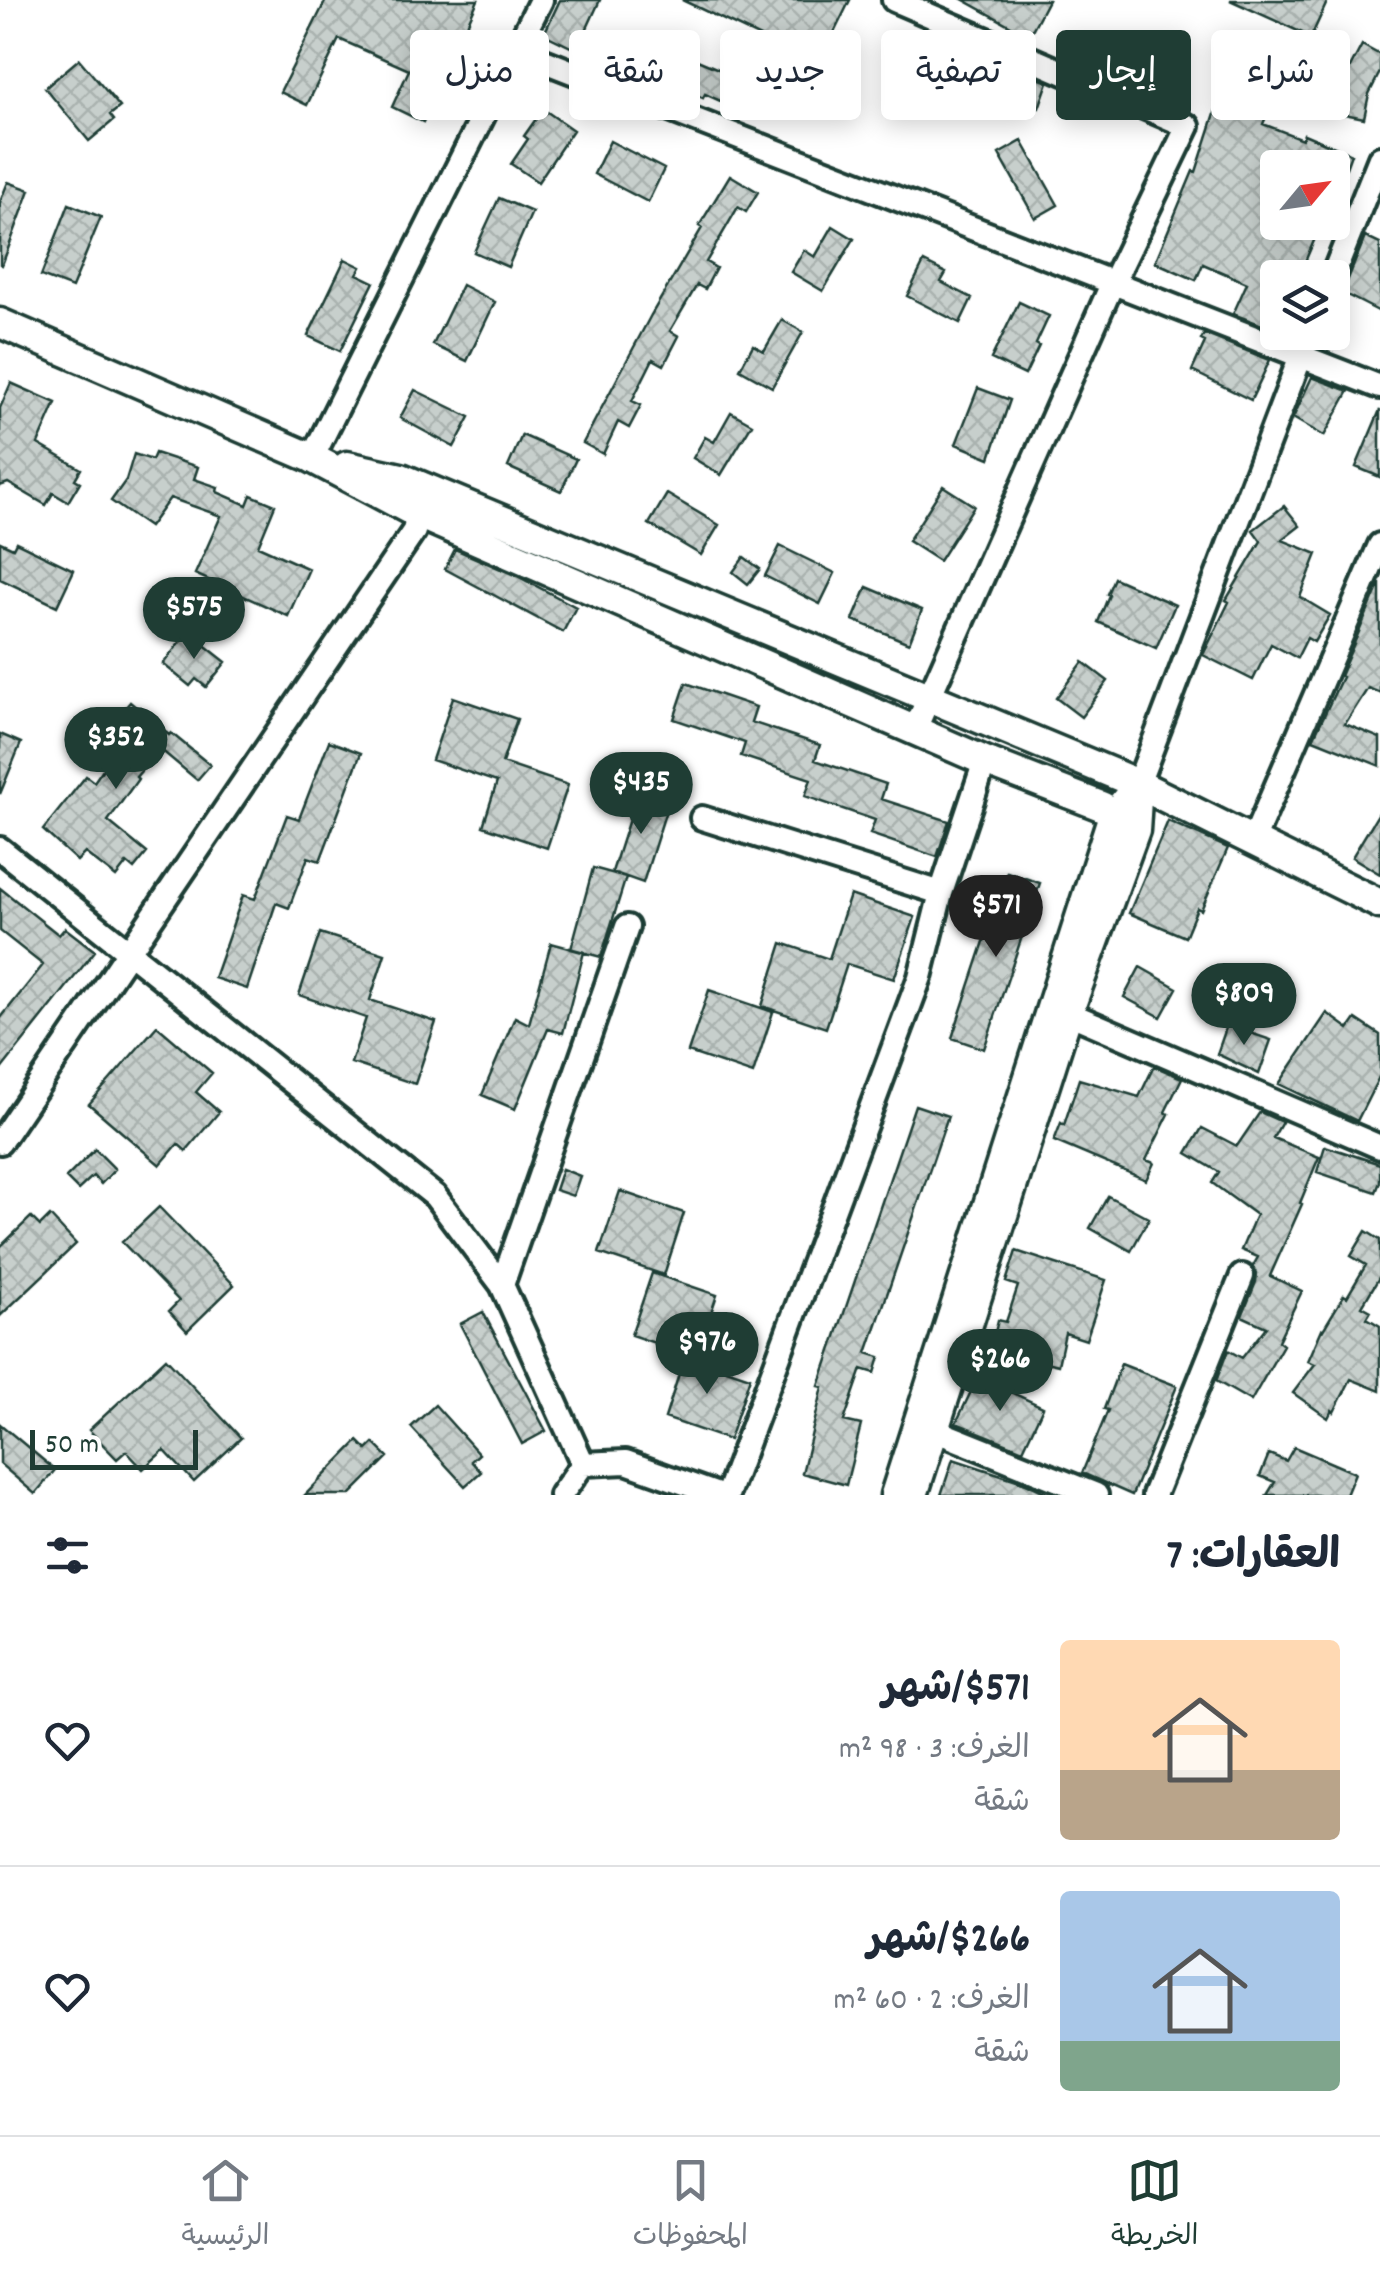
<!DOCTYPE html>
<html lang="ar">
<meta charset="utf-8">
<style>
:root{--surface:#fff;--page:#f2f2f3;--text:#1f2937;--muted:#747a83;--line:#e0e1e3;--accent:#1f3d34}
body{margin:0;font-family:Dekko,"Playpen Sans Arabic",sans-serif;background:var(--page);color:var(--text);direction:rtl;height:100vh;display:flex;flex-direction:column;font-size:38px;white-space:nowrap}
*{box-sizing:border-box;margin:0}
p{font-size:32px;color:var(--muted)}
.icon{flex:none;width:55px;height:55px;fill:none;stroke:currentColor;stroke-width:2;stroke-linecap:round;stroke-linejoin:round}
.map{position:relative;height:1495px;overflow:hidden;direction:ltr}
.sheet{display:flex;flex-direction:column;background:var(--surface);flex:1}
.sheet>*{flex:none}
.guide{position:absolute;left:30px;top:30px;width:1320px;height:90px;direction:rtl;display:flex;gap:20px}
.needle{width:65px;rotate:61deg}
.fabs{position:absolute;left:1260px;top:150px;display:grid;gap:20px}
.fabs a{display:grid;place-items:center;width:90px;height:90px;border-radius:10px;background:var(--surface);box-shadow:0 5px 25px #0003;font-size:50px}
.scale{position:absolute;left:30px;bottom:25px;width:168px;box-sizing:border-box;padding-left:10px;border:5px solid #1f3d34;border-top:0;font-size:28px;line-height:35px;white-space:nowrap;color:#1f3d34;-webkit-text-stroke:8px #fff;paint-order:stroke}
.price{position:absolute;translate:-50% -85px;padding:0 22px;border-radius:35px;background:var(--accent);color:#fff;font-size:32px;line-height:65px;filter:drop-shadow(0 2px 5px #0008)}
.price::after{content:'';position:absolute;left:50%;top:60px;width:30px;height:22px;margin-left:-15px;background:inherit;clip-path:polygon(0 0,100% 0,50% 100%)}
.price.selected{background:#222;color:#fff}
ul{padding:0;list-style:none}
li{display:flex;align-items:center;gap:30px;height:250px;padding:0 40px}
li+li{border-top:2px solid var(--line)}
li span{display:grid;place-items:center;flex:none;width:280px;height:200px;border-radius:10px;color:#555}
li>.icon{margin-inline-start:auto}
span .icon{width:120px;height:120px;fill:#fffc;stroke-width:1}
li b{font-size:42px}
h2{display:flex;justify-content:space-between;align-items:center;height:120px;padding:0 40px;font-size:42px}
.tag{padding:0 35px;border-radius:10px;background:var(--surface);box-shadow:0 5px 25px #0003;font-size:35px;line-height:90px}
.tag.selected{background:var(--accent);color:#fff}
.dock{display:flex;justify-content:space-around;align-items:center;height:140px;border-top:2px solid var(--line);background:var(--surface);font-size:28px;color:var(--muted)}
.dock a{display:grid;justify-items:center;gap:5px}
.dock .selected{color:var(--accent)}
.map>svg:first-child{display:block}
.building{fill:url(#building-cross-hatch);stroke:#1f3d34;stroke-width:2.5}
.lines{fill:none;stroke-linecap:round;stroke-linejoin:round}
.minor-casing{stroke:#1f3d34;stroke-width:30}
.tertiary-casing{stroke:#1f3d34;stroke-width:35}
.minor{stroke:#fff;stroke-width:22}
.tertiary{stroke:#fff;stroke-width:28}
</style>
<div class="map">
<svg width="1380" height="1495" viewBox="0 0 1380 1495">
<defs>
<pattern id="building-cross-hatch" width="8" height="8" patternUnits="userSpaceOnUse" patternTransform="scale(2.5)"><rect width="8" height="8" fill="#c7cfcc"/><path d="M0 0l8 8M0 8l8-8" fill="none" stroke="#aab3b0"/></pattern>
</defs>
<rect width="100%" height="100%" fill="#fff"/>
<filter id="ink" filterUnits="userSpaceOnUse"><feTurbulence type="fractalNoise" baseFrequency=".01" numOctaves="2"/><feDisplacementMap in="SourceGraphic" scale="20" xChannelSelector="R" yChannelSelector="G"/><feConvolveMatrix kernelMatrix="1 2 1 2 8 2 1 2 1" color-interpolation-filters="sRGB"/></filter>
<g filter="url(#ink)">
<!-- building -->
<path class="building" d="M326,0H478L423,122L392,107L409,70L339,39L307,105L280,92Z
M560,0H600L577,50L544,34Z
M682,0H850L830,41L821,35L809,60L806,58L790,86L775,102L751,81L773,43Z
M964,0H1048L1029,36Z
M1230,0H1328L1311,37Z
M641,36L749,82L738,109L705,94L703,98L683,89L685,85L631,61Z
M1362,45L1380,55V72L1369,94L1364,118L1320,109L1326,76L1341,85Z
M79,59L120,107L110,115L114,120L89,141L45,88Z
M1023,72L1048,82L1039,108L1014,99Z
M1251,82L1276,93L1263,124L1302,139L1304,134L1351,154L1346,168H1278V222H1322L1298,278H1278V331L1233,314L1247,283L1203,264L1196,280L1155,262L1193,171L1196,172L1217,107L1238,114Z
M543,109L573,130L538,182L511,164L528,139L524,136Z
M610,141L664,169L648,202L594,174Z
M1022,141L1058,205L1035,218L999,154Z
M730,175L758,192L746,212L738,207L706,262L716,268L705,289L697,285L670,331L679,336L664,365L653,359L632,401L641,405L629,428L618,422L603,454L583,443L651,315L702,228L699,226Z
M8,182L30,190L2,265L0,264V202Z
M499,198L532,212L508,267L474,252Z
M69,204L101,217L72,288L41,276Z
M833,226L854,239L823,291L791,272L804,250L815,257Z
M1365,237L1380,244V312L1339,291L1346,284Z
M345,259L361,267L357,274L374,282L340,351L308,336Z
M924,262L946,273L941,282L972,298L960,323L907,296Z
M462,285L495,302L467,361L433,345Z
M1019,302L1049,316L1036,344L1039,346L1025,375L991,359Z
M782,320L803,332L772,387L740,369L753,345L764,351Z
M1204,334L1270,360L1251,400L1192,371L1205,342L1201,340Z
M1312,377L1349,391L1324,436L1293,418Z
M11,383L56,403L38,444L81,469L75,479L80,482L68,502L53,493L46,505L8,483L0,486V408Z
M978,388L1010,400L990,458L956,444Z
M415,390L470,417L454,447L400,418Z
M1380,410V477L1356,467Z
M731,412L752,424L721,475L693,458L705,437L714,442Z
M522,435L576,459L561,491L508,467Z
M155,453L198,467L194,479L218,487L217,492L247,505L251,495L275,505L258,546L309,569L288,616L195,574L221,516L170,498L149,527L111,501L126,480L134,454L152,460Z
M943,486L974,506L939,561L908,541Z
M667,494L719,525L701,555L649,524Z
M1284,506L1300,526L1282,540L1317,554L1300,597L1330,615L1314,642L1307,638L1297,658L1271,644L1253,680L1203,655L1229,602L1226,600L1261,541L1253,530Z
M0,542L13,548L16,542L74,570L57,606L0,579Z
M780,546L835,573L820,604L765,576Z
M455,549L517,576L576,607L563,632L445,569Z
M744,557L760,569L748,584L733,572Z
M1114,578L1175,605L1156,648L1098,622L1109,595L1107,594Z
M1380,583V693L1368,688L1345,724L1380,738V766L1313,739L1342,677L1340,676Z
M867,587L922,610L909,643L853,620Z
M188,632L226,662L206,687L196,679L190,686L163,664Z
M1083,662L1108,681L1081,717L1056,698Z
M686,683L756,707L751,722L820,745L815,760L886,784L881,799L949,821L937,857L870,834L875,820L805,796L811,779L741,756L745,743L674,719Z
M453,697L517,719L502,763L568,785L547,848L483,826L497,782L432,760Z
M130,702L169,735L171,733L210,765L197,780L160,749L136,777L138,779L108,821L147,853L134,869L127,863L116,877L85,853L77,861L43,830L86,776L94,782L114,753L98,740Z
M0,734L21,743L0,794Z
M329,741L361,753L320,861L308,857L289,908L276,903L247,989L214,978L243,895L255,899L287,815L299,819Z
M638,791L669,801L643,883L612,872Z
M1380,811V874L1352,857Z
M1168,821L1228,848L1201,910L1197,908L1185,937L1129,913Z
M593,868L626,877L601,957L571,949Z
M1007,872L1040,883L984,1049L952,1038Z
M0,888L59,935L65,928L95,951L0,1071V1019L43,965L0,931Z
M850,895L915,917L894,979L847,964L826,1028L762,1006L782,943L829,959Z
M320,933L385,954L370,1000L436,1022L415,1084L351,1063L366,1018L299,995Z
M551,943L584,952L563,1033L548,1029L515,1109L482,1095L515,1017L529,1024Z
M1140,967L1177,988L1161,1017L1124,997Z
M709,990L773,1012L753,1074L688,1052Z
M1327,1013L1349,1029L1356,1019L1380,1035V1075L1357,1121L1279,1084Z
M1227,1025L1271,1040L1259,1074L1217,1054Z
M157,1026L212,1073L196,1092L219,1112L186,1151L178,1144L160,1165L89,1104Z
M1154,1066L1182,1078L1165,1112L1169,1114L1146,1160L1154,1163L1146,1180L1054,1141L1061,1123L1064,1125L1079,1079L1139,1097Z
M915,1105L948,1116L867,1353L880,1357L875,1373L862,1369L844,1421L861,1425L846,1485L802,1473L823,1387L819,1386Z
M1260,1112L1282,1122L1273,1138L1319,1157L1300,1203L1302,1204L1270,1276L1302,1291L1278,1341L1283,1345L1251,1401L1216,1381L1228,1350L1242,1358L1266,1327L1242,1316L1256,1282L1257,1273L1253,1266L1258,1257L1241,1250L1256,1215L1212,1183L1219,1172L1187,1153L1202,1128L1237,1146Z
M1325,1146L1380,1164V1182L1376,1192L1317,1172Z
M95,1149L115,1169L101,1184L93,1176L78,1190L66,1178Z
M562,1169L580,1176L573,1196L555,1190Z
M620,1191L684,1213L664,1275L599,1253Z
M1108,1196L1149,1218L1131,1251L1090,1228Z
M159,1207L234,1285L187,1331L169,1311L179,1301L122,1242Z
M50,1216L76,1244L0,1316V1247L31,1217L40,1226Z
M1366,1231L1380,1240V1276L1362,1306L1371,1311L1367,1318L1380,1326V1391L1351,1379L1334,1412L1332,1410L1328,1418L1293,1393L1315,1364L1308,1361L1322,1329L1323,1330L1344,1295L1347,1297L1366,1265L1351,1256Z
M1016,1251L1106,1280L1086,1340L1065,1333L1058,1365L991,1349L998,1320L1006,1322L1018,1286L1006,1282Z
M652,1273L717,1295L696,1357L631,1335Z
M483,1312L546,1431L522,1444L460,1324Z
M685,1355L750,1377L729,1440L665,1418Z
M166,1358L241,1438L194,1482L164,1450L143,1469L126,1451L117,1459L89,1430Z
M1121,1364L1177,1386L1132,1495L1082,1473L1108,1410L1104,1409Z
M978,1377L1043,1407L1023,1450L956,1423Z
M435,1405L479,1454L471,1461L481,1472L465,1486L411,1427Z
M0,1424L55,1470L35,1494L0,1464Z
M358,1441L367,1450L374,1443L388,1457L350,1495H305Z
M1294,1447L1355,1473L1346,1495H1267L1275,1482L1260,1476L1269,1454L1286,1461Z
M953,1459L1026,1483L1051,1495H941Z"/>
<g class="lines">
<defs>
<path id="minor" d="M894,0L1188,126L1113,282L915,729
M516,50L1380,387
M1332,278L1380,158
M312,458L541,0
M1138,784L1310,332
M702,818L941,893
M1253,841L1380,545
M0,849L435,1196L502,1285L583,1464
M1068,1013L1380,1147
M0,1142L414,531L418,514
M502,1285L627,927
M934,1430L1096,1495
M583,1464L626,1462L718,1495
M561,1495L583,1464
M727,1495L920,977L941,893L985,761
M1154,1495L1242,1276"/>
<path id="tertiary" d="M0,323L312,458L418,514L985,761L1101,806L1129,822
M347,466L401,478L1138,784L1380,904
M895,1495L1112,818L1138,784L1135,830L1068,1013L913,1495"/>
</defs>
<!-- minor casing -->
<use href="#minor" class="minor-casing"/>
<!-- tertiary casing -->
<use href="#tertiary" class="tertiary-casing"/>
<!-- minor -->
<use href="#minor" class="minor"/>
<!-- tertiary -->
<use href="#tertiary" class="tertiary"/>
</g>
</g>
</svg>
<div class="fabs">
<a><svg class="needle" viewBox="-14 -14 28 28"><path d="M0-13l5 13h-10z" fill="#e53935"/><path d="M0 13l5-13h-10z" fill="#747a83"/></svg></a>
<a><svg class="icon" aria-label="layers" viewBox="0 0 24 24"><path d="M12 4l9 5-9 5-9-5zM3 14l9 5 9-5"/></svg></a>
</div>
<div class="scale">50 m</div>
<b class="price" style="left:194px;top:662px">$575</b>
<b class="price" style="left:116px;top:792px">$352</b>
<b class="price" style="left:641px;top:837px">$435</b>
<b class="price selected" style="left:996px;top:960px">$571</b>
<b class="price" style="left:1244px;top:1048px">$809</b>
<b class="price" style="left:707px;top:1397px">$976</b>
<b class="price" style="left:1000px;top:1414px">$266</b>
<div class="guide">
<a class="tag">شراء</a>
<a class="tag selected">إيجار</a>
<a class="tag">تصفية</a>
<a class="tag">جديد</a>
<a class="tag">شقة</a>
<a class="tag">منزل</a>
</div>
</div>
<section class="sheet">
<h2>العقارات: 7<svg class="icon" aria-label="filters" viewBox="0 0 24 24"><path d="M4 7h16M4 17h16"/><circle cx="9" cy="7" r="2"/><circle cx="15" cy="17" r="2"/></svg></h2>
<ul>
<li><span style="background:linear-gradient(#ffd9b3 65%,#b9a48a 0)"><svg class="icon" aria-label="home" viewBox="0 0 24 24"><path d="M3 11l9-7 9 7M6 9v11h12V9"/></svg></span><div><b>$571/شهر</b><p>الغرف: 3 · 98 m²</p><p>شقة</p></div><svg class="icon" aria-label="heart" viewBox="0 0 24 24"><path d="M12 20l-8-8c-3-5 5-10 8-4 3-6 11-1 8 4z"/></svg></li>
<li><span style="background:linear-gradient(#a9c7e8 75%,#7fa58c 0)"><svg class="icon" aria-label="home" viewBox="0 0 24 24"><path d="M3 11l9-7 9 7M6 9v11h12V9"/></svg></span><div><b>$266/شهر</b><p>الغرف: 2 · 60 m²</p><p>شقة</p></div><svg class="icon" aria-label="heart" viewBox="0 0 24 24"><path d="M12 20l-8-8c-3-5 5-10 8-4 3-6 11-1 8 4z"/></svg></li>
</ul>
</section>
<nav class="dock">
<a class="selected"><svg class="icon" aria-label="map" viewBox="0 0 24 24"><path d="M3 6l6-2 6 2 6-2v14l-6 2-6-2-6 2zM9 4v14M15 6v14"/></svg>الخريطة</a>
<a><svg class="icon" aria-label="saved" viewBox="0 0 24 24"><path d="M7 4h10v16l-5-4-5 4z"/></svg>المحفوظات</a>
<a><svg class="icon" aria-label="home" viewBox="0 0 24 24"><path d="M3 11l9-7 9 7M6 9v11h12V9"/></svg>الرئيسية</a>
</nav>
